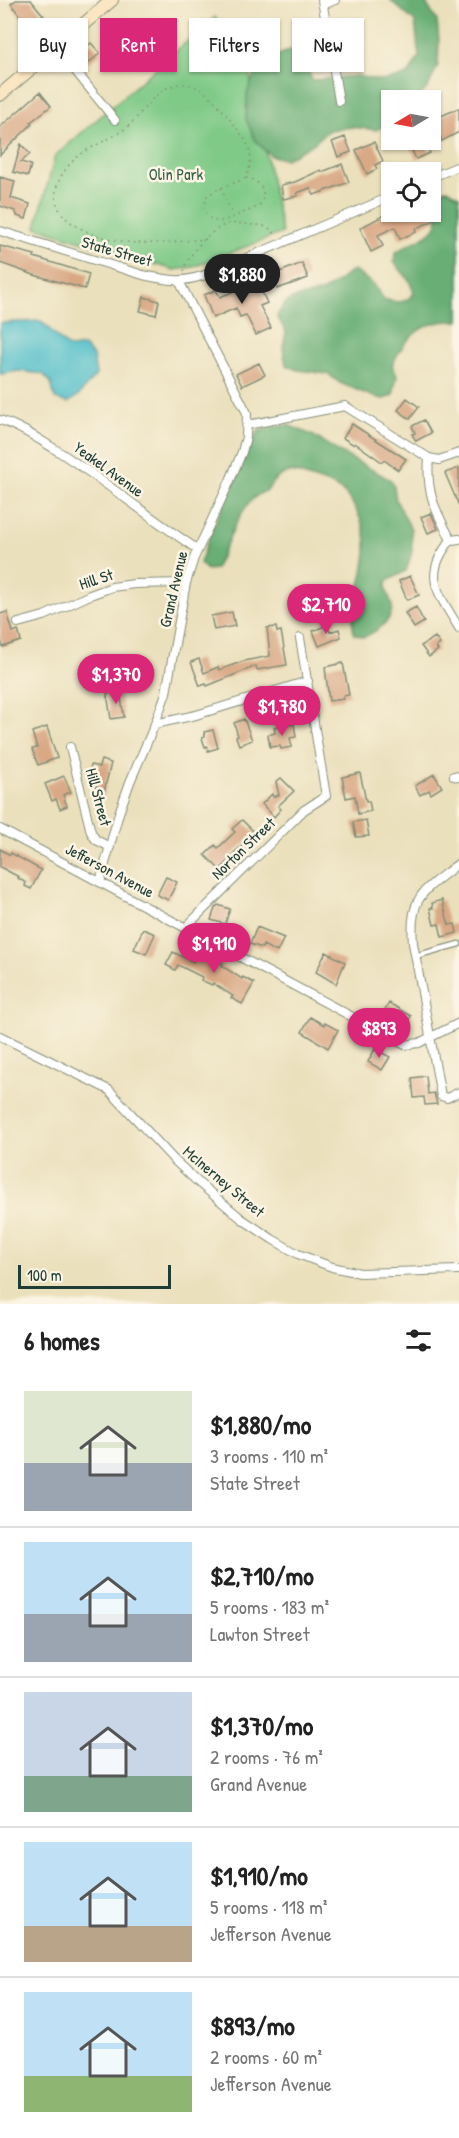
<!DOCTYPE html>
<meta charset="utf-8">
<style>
:root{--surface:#fff;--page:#f2f2f2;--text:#222;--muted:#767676;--line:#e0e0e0;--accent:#db2777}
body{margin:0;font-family:"Patrick Hand",sans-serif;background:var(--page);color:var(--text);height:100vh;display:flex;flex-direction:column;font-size:22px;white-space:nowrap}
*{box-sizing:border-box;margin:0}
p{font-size:20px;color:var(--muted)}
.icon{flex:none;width:33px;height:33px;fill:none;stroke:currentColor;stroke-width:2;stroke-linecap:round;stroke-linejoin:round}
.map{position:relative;height:1304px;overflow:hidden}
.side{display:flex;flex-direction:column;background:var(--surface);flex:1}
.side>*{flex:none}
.hud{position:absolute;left:18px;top:18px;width:423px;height:54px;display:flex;gap:12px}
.needle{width:39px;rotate:260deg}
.controls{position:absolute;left:381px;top:90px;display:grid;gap:12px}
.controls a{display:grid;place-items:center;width:60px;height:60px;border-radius:0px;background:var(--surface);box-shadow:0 2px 4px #0004;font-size:30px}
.scale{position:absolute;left:18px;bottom:15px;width:153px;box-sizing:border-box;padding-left:6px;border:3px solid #1f3d34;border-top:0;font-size:16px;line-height:21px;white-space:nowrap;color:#1f3d34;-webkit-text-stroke:4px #fcf5e5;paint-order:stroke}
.price{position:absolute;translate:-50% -51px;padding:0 14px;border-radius:21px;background:var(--accent);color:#fff;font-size:20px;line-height:39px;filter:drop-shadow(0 2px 3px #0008)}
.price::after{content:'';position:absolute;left:50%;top:36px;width:18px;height:14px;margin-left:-9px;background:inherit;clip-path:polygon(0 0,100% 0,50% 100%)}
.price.selected{background:#222;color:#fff}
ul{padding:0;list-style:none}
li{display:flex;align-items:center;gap:18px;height:150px;padding:0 24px}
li+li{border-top:2px solid var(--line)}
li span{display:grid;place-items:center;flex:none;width:168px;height:120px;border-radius:0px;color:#555}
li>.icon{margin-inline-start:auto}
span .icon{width:72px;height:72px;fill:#fffc;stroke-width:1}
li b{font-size:26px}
h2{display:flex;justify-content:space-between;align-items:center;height:72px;padding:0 24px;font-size:26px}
.tag{padding:0 21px;border-radius:0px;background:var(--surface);box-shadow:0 2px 4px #0004;font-size:21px;line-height:54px}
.tag.selected{background:var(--accent);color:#fff}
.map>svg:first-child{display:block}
.green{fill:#80ca88;stroke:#50845e;stroke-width:1.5}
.forest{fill:#68ae74;stroke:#447654;stroke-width:1.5}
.water{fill:#52bfca;stroke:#387e7f;stroke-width:1.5}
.building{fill:#d9a885}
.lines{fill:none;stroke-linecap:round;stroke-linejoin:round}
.lane-casing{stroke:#858e78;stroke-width:7}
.street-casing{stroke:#858e78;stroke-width:10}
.secondary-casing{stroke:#858e78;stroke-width:14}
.path{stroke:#858e78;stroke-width:1.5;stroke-dasharray:1.5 4.5;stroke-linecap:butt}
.lane{stroke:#fff;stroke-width:4.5}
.street{stroke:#fff;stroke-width:8}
.secondary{stroke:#fbe6c3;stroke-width:12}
.labels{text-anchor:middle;stroke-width:5;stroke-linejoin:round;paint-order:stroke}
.park-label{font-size:16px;fill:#376049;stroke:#fcf5e5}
.street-label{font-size:16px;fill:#1f3d34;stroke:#fcf5e5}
</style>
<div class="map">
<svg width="459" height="1304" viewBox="0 0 459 1304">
<rect width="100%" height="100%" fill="#fcf5e5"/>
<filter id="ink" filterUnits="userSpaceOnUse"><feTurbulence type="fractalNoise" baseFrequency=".0167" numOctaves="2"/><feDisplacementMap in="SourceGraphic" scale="12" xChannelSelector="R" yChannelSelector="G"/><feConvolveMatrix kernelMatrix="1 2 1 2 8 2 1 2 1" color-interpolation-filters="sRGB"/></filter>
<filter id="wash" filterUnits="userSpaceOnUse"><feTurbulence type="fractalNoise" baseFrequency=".008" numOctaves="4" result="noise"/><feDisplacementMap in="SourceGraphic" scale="24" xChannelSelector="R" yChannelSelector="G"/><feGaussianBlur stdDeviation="1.35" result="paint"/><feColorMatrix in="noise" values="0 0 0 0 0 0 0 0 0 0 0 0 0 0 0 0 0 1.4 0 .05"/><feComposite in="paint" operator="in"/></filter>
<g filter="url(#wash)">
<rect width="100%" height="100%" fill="#ebe0bc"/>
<!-- green -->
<path class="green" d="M215,17L244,47L282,233L193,267L174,270L36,227L55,156Z"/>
<!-- forest -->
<path class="forest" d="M390,0H424L437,21L439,41L438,65L428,87L416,100H392L391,123L376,130L352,127L329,130L313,144L286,159L271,156L255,140L246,119L247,94L256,69L274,57L293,49L304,61L312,80L357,76L382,81L408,75L419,57L415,22Z
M448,189L459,196V321C425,319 406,335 392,365L397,376L393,395L384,399L374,397L340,383L328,374L298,370L286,365L283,349L286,332L277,316C290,291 300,300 321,292C333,288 342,277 353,270L373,284L384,299C396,303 406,304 414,293L409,280L394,262L395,253C422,233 449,238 433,196L438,190Z
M288,425L312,435L339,452L391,480L394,487L396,500L411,529L412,552L406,571L387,581C384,591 390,596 392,605C394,620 376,632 364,637L354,634C350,615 355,612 358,594C365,562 373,540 356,510C352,502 346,493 339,489C327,482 312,479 300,474C284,468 274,479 267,491C241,496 227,548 215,569L207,570L200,563L210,534L257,432L267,428Z"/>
<!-- water -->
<path class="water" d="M41,321C50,329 61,343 70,348L84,346L93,356L96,375L79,395L68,403L55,399L51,383L43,374L19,371L0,374V323Z"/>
<g id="blocks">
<!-- building -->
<path class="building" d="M16,0H31L48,21L33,34L11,4Z
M91,43L100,53L89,63L80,52Z
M40,92L51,106L31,122L32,124L0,155V127Z
M459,108V132L442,141L432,120Z
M345,137L351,152L338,157L332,142Z
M407,140H419L422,145L425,143L430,153L416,159Z
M374,142L383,161L375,165L377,169L367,174L356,150Z
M21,144L30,154L21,162L31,165L28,176L13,172Z
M342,164L349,182L314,195L310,188L297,193L298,196L283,199L281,185L295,182L321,170L322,172Z
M0,177L15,181L11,198L30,204L26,219L17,216V214L15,213V211L0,206Z
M397,212H431L435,220L415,229L416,232L400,239L395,227L378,235L383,246L371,252L360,228L386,214L387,216Z
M0,246L35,255L34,257L89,274L85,289L34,275L0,263Z
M302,263L308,278L277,289L270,274L280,270V272Z
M256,279L267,303L260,306L271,328L256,335L246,315L240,317L236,308L213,318L204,295L216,290L220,297L244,287L243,285Z
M144,297L159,301L156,315L140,311Z
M259,363L265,375L242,386L236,374Z
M407,398L419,407L410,419L398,410Z
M424,420L431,433L416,441L412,434L415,433L412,426Z
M352,424L406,459L398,470L384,460L382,462L355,443L354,445L343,438Z
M459,468V506L445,473Z
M431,513L438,529L428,533L421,517Z
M410,576L419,595L407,600L399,581Z
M416,607L424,622L414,628L405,613Z
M7,612L13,632L18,630L21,641L3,647L0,638V614Z
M232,612L235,626L214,630L211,616Z
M327,625L330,632L339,629L341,637L319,646L313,631Z
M276,627L277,632L281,631L287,665L257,670L256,666L207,686L206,684L200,686L191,662L199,659L204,673L218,667L219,670L244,661L270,656L267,628Z
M435,637L440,644L436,647L438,650L429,657L421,646Z
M343,663L349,695L343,696V699L329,701L325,667Z
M120,692L124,717L111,719L107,694Z
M244,719L252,740L239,745L236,737L238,736L234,723Z
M294,724L296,737L290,738L292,747L281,749L280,746L270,747L268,735L275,733L274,727Z
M47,727L57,758L38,765L32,749L37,748L32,732Z
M213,730L218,748L208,751L207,746L205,747L202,738L205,737L204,732Z
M101,760L111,763L102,800L93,798L98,780L88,778L91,765L99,767Z
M360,773L366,801H369L371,811L358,814L355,796L346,798L342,777Z
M434,774L442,787L431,794L429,790L420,795L415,786Z
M64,776L71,792L63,795L67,806L60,809L56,799L52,801L45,784Z
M281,778L294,791L278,806L281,809L274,817L262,804L272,794L273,797L279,795L276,782Z
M242,820L256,834L228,858L230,860L220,870L205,855L215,845L218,848L235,832L232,829Z
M366,820L369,836L356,837L353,822Z
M0,849L10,855L11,853L41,870L31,889L25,886L26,883L18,878L19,877L0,867Z
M166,877L177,882L168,900L157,895Z
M442,900L449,925L455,924L457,933L442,937L439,924L434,925L430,908H433L432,903Z
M218,905L230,909L225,924L211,920L215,908Z
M257,927L284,938L277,952L263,945L262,948L250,944Z
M143,929L155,934L146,954L134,949Z
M199,950L223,964L222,966L242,979L243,977L254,983L242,1004L231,998L233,996L213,983L212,985L201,980L202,977L178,965L175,970L166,965L173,952L193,962Z
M326,952L345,962L336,984L316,972Z
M389,1003L411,1016L405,1027L391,1019L390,1022L381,1017Z
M310,1017L324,1025L325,1023L338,1030L328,1048L302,1032Z
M375,1049L390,1057L382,1070L368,1062Z
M426,1076L428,1094L434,1093L437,1104L425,1105L424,1097L414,1098L412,1078Z"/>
</g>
</g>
<g filter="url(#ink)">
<use href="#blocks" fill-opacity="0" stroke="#858e78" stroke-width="1.5"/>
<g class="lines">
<defs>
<path id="lane" d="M415,956L459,944"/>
<path id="street" d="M322,0L339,101
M323,5L335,0
M57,48L115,120
M430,178L459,166
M0,231L143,275C174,282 184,283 214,272L392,196
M0,420C19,426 37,438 53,448C103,479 148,517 197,549
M247,425L345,406L429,458L439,460L459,453
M429,458C426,494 435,509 451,540
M459,539L451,540C421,576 439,594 459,628
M18,623L44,616L90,595L112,587L134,584L186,583
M155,724L196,715L308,681
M70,747L91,832L96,840L110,847
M454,776L459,777
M0,829L405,1045L419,1043L459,1023
M459,863C424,891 409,895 413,943L441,1096L447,1098L459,1092
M100,882L119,813L130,782L155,724L166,693L186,583L194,558L229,483L242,452L246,437L247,413L179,281
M186,927L304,810L326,796L300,638
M0,1036L109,1090L174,1160L200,1184L242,1219L272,1239L298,1254L332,1267L360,1273L459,1270"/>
<path id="secondary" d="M0,95L112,0"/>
</defs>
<!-- lane casing -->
<use href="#lane" class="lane-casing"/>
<!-- street casing -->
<use href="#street" class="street-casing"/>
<!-- secondary casing -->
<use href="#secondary" class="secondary-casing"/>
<!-- path -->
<path class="path" d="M246,178C258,178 270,194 259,205C255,209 248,211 242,213C227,220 211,229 204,208L207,196L216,190Z
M221,188L233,216
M206,239C184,241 160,244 138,243C96,241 26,217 69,165C84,147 108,142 126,128C144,113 156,85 182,84C203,83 219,106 231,121C247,142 257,151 246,178
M184,271C187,255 210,230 225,225C234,222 245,224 254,225C263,225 270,227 275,234"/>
<!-- lane -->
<use href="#lane" class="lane"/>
<!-- street -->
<use href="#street" class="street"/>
<!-- secondary -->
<use href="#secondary" class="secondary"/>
</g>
</g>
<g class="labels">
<!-- park labels -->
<g class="park-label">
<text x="176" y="180">Olin Park</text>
</g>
<!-- street labels -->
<g class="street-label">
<text transform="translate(117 251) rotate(16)" y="6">State Street</text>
<text transform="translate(109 469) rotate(36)" y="6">Yeakel Avenue</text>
<text transform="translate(96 579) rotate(-18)" y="6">Hill St</text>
<text transform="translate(173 589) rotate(-77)" y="6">Grand Avenue</text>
<text transform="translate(99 797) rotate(75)" y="6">Hill Street</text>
<text transform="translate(243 848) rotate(-44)" y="6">Norton Street</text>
<text transform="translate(110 870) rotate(28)" y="6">Jefferson Avenue</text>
<text transform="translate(224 1181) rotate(40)" y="6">McInerney Street</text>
</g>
</g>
</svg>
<div class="controls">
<a><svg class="needle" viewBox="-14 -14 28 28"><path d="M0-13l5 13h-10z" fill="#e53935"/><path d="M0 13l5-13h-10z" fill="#767676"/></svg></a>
<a><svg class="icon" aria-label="locate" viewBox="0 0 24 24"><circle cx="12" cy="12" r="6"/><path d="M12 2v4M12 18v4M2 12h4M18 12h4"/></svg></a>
</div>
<div class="scale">100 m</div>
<b class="price selected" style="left:242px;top:305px">$1,880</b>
<b class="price" style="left:326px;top:635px">$2,710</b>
<b class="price" style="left:116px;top:705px">$1,370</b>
<b class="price" style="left:282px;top:737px">$1,780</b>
<b class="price" style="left:214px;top:974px">$1,910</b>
<b class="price" style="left:379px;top:1059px">$893</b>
<div class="hud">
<a class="tag">Buy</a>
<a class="tag selected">Rent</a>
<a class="tag">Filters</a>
<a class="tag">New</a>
</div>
</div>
<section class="side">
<h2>6 homes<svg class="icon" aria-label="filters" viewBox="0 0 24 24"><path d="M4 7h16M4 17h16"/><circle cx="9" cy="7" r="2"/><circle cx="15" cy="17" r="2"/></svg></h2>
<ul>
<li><span style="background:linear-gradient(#dfe7d0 60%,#9aa5b1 0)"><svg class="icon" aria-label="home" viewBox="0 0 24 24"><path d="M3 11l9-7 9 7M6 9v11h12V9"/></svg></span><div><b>$1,880/mo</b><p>3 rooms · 110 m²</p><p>State Street</p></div></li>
<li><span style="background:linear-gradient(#bfe0f5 60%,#9aa5b1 0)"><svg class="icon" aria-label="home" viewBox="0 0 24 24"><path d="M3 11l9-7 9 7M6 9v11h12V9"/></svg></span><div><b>$2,710/mo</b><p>5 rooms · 183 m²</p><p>Lawton Street</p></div></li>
<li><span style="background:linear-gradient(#c9d6e8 70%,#7fa58c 0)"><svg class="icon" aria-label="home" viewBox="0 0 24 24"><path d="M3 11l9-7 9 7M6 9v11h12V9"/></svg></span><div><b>$1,370/mo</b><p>2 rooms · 76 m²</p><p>Grand Avenue</p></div></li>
<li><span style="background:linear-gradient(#bfe0f5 70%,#b9a48a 0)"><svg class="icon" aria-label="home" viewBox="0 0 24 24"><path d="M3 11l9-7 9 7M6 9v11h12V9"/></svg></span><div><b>$1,910/mo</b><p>5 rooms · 118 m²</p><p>Jefferson Avenue</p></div></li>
<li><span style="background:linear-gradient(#bfe0f5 70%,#8fb573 0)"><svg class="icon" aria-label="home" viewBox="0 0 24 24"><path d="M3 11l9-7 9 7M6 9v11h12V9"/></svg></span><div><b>$893/mo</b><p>2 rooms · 60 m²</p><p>Jefferson Avenue</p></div></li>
</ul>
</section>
